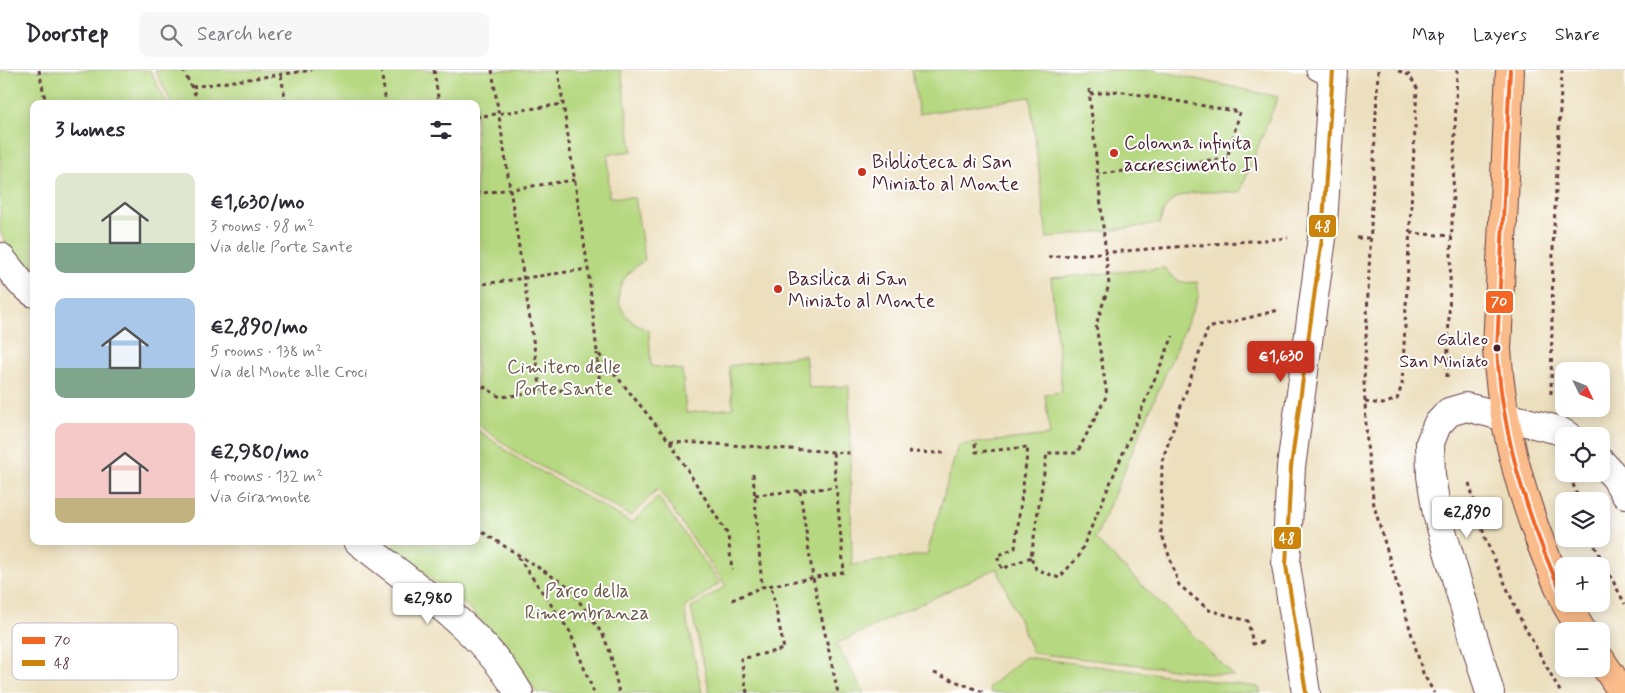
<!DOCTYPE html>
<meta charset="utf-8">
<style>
:root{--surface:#fff;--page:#f7f7f7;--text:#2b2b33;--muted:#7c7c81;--line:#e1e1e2;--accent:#c8321e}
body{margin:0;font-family:Mynerve,sans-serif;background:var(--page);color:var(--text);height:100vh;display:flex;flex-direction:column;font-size:19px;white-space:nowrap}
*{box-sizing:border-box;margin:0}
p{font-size:16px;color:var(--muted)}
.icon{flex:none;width:28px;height:28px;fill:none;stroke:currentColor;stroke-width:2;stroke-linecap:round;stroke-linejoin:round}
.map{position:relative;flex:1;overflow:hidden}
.details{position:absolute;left:30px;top:30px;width:450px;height:445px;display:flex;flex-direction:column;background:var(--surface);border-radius:10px;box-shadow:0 2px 12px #0003}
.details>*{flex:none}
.needle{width:32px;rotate:133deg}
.fabs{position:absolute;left:1555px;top:292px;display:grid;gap:10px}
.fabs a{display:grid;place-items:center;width:55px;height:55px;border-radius:10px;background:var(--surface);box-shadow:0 2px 12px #0003;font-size:25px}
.price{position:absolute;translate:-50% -42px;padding:0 11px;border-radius:5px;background:#fff;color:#222;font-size:16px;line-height:32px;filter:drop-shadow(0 1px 2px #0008)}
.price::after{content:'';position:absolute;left:50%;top:30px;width:15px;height:11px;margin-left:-8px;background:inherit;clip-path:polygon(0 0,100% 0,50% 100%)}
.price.selected{background:var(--accent);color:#fff}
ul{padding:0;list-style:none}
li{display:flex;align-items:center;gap:15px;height:125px;padding:0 25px}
li span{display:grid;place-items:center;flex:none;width:140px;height:100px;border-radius:10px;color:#555}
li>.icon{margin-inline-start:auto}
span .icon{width:60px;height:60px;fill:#fffc;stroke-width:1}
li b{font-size:21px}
h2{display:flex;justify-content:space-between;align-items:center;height:60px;padding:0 25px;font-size:21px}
header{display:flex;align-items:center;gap:30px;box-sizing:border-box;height:70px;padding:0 25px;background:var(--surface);border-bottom:1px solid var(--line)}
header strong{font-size:24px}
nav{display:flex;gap:28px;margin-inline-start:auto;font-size:18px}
.search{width:350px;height:45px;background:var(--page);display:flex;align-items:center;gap:12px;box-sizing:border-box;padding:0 18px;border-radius:10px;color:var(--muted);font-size:19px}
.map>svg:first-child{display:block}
.green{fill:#b6d880;stroke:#807c56}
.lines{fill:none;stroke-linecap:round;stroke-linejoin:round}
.lane-casing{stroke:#623c41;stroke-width:21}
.street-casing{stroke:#623c41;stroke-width:30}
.primary-casing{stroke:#623c41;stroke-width:30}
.path{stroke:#623c41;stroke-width:3;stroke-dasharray:4 4;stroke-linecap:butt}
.lane{stroke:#fff;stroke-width:19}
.street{stroke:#fff;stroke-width:28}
.primary{stroke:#fabc8b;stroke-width:28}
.bus-1-casing{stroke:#fff;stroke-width:8}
.bus-2-casing{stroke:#fff;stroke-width:8}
.bus-1{stroke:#f26522;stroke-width:4}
.bus-2{stroke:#cc840b;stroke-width:4}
.poi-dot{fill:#c8321e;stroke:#fff;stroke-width:2}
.bus-dot{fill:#4a1f2b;stroke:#fff;stroke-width:2}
.labels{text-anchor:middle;stroke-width:4;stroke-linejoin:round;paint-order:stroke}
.bus-label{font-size:18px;fill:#4a1f2b;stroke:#fff;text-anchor:end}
.poi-label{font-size:19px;fill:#4a1f2b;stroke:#fff;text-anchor:start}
.park-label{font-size:19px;fill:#6a5644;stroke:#fff}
.key{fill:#fff;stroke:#c9bcbf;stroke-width:1}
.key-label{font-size:14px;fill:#4a1f2b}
.line-badge{stroke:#fff;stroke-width:2}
.badge-label{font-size:14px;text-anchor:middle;font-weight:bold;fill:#fff}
</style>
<header>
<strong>Doorstep</strong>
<div class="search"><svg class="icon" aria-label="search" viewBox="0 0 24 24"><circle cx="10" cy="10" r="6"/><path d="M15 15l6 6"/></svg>Search here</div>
<nav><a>Map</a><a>Layers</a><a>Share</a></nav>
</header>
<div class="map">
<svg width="1625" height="623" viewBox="0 0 1625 623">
<rect width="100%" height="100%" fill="#fff"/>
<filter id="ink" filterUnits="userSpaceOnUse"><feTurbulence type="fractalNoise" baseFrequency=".02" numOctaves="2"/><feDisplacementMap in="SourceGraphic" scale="10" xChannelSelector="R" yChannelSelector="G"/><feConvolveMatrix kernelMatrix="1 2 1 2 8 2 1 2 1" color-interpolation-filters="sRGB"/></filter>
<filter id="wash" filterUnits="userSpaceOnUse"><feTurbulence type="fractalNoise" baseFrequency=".0096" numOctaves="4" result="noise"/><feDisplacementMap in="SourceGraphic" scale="20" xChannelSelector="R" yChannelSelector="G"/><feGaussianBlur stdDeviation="1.12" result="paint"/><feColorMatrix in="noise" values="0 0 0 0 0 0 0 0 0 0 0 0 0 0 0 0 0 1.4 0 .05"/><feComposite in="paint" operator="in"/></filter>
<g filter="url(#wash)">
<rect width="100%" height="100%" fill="#ecdfbd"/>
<!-- green -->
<path class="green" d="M0,0H150L167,34H34V205L8,176L0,162Z
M155,0H621L632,81L608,84L609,127L635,128L645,190C610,211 609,245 649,261L651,296L682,300L686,343L733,338L729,296L805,285L809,318L849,316L852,495L927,484L958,375L1050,365L1045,324L1062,322L1051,208L1165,198C1174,211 1181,214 1197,212L1199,225L1095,469L1234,606L1033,583L997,498L836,574L864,623H710L691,538L726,516L658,419L631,446L520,385L476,353V34H172Z
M912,0H1155L1278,27L1240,122C1210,123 1165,114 1160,154L1047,168L1030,27L919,44Z
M476,359L517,388L632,453L658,427L720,513L684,538L702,623H537L507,576L465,534L380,471H476Z
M1025,587L1258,617L1261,623H991L989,617Z"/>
</g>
<g filter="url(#ink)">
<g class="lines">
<defs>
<path id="lane" d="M1316,0L1332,8"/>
<path id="street" d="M0,187L21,213L34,223
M1601,392L1615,407L1625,424
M358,471C414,516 483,560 519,623
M1306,623L1286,495L1291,397L1322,168L1333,0
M1490,623L1437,444L1431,406L1430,373L1437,355L1449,342L1466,337L1558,360L1568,366"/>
<path id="primary" d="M1510,0L1497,279C1502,365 1528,451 1564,528
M1566,534L1582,561
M1601,590L1623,623"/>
</defs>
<!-- lane casing -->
<use href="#lane" class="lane-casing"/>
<!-- street casing -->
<use href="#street" class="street-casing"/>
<!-- primary casing -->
<use href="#primary" class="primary-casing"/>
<!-- path -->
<path class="path" d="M39,0L46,34
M183,0L200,34
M381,0L386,34
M434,0L439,34
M492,0L541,322
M558,0L588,199L597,282L669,371L850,383
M1378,0L1364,312L1367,375L1374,436L1423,603L1434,623
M281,5L286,34
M192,17L312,0
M1089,19L1109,215L1096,255L1107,325L1077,383H1047L1031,487L1036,499L1059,508L1079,486L1173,266
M1090,24L1118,21L1240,42L1227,88L1099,104
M476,47L563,34
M476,124L575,110
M1410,163L1451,166
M1357,168H1371
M1048,187L1288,168
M476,215L588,199
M1447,307L1457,0
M476,312L500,327L600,316L597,283
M1551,324L1553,178L1562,0
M1365,332L1383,334L1397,329L1402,315L1417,18L1409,5L1397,0
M670,372L728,465L732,500
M975,373L976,382L1028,377L1015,478L997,486L1002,499L1031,487
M908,382L946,383
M753,404L762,517
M1469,413L1485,468L1521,550L1561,623
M1573,414L1579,431
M800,421L813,508L838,623
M755,425L837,417
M476,458L569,517L603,565L610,582L619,623
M1591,469L1625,534
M518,487L570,562L594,623
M732,530L762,517L844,502L833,382
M1263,572L1253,574L1248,551L1209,540L1179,515L1161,462L1162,391L1208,258L1279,240
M934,603L986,623
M747,623L741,589L784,579L771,515"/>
<!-- lane -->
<use href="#lane" class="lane"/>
<!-- street -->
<use href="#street" class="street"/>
<!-- primary -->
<use href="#primary" class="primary"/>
<defs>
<path id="bus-1" d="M1510,0L1497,279C1502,365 1528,451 1564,528"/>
<path id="bus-2" d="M1306,623L1286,495L1291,397L1322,168L1333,0"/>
</defs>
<!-- bus-1 casing -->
<use href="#bus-1" class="bus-1-casing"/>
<!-- bus-2 casing -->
<use href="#bus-2" class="bus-2-casing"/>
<!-- bus-1 -->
<use href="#bus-1" class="bus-1"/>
<!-- bus-2 -->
<use href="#bus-2" class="bus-2"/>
</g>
</g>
<!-- markers -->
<g class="poi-dot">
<circle cx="1114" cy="83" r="5"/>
<circle cx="862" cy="102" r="5"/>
<circle cx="778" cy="219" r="5"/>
</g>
<circle class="bus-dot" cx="1497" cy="278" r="4.5"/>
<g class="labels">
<!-- bus labels -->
<g class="bus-label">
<text x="1488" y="275">Galileo<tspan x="1488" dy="22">San Miniato</tspan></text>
</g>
<!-- poi labels -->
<g class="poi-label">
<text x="1124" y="79">Colonna infinita<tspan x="1124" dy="22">accrescimento II</tspan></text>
<text x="872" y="98">Biblioteca di San<tspan x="872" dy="22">Miniato al Monte</tspan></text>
<text x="788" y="215">Basilica di San<tspan x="788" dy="22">Miniato al Monte</tspan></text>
</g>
<!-- park labels -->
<g class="park-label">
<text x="564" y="303">Cimitero delle<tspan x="564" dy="22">Porte Sante</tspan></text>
<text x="587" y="527">Parco della<tspan x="587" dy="22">Rimembranza</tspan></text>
</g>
</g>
<!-- legend -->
<rect x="12" y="553" width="166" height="57" rx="8" class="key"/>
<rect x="22" y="567" width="23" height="7" fill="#f26522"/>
<rect x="22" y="590" width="23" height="6" fill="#cc840b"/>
<g class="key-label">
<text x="54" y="575">70</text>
<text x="54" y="598">48</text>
</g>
<g class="line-badge">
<rect x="1308" y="144" width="29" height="24" rx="5" fill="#cc840b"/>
<rect x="1485" y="220" width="29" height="24" rx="5" fill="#f26522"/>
<rect x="1273" y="456" width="29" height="24" rx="5" fill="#cc840b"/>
</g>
<g class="badge-label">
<text x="1323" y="161">48</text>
<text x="1499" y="236">70</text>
<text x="1287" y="473">48</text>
</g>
</svg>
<div class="fabs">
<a><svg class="needle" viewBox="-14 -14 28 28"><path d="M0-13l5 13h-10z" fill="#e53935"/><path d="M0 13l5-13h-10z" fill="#7c7c81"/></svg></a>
<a><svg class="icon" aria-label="locate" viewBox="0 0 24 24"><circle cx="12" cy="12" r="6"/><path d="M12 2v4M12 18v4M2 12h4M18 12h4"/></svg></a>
<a><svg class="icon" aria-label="layers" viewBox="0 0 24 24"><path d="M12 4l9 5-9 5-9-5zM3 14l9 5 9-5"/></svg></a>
<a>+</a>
<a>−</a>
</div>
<b class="price selected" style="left:1281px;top:313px">€1,630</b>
<b class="price" style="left:1467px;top:469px">€2,890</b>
<b class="price" style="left:428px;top:555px">€2,980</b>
<section class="details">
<h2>3 homes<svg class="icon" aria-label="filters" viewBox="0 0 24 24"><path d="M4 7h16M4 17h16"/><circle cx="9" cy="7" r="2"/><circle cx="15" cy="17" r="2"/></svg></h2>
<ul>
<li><span style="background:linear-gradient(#dfe7d0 70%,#7fa58c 0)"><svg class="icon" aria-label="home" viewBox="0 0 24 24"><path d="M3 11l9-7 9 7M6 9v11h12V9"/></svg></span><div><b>€1,630/mo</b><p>3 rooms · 98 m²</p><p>Via delle Porte Sante</p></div></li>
<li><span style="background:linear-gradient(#a9c7e8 70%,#7fa58c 0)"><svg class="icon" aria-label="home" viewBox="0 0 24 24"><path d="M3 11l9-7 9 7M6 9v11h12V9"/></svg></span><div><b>€2,890/mo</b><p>5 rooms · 138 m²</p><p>Via del Monte alle Croci</p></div></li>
<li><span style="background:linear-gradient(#f6c9c9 75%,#c2b280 0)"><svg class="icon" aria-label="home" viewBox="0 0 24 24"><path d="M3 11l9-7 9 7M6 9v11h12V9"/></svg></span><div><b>€2,980/mo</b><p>4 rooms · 132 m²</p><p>Via Giramonte</p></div></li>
</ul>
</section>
</div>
